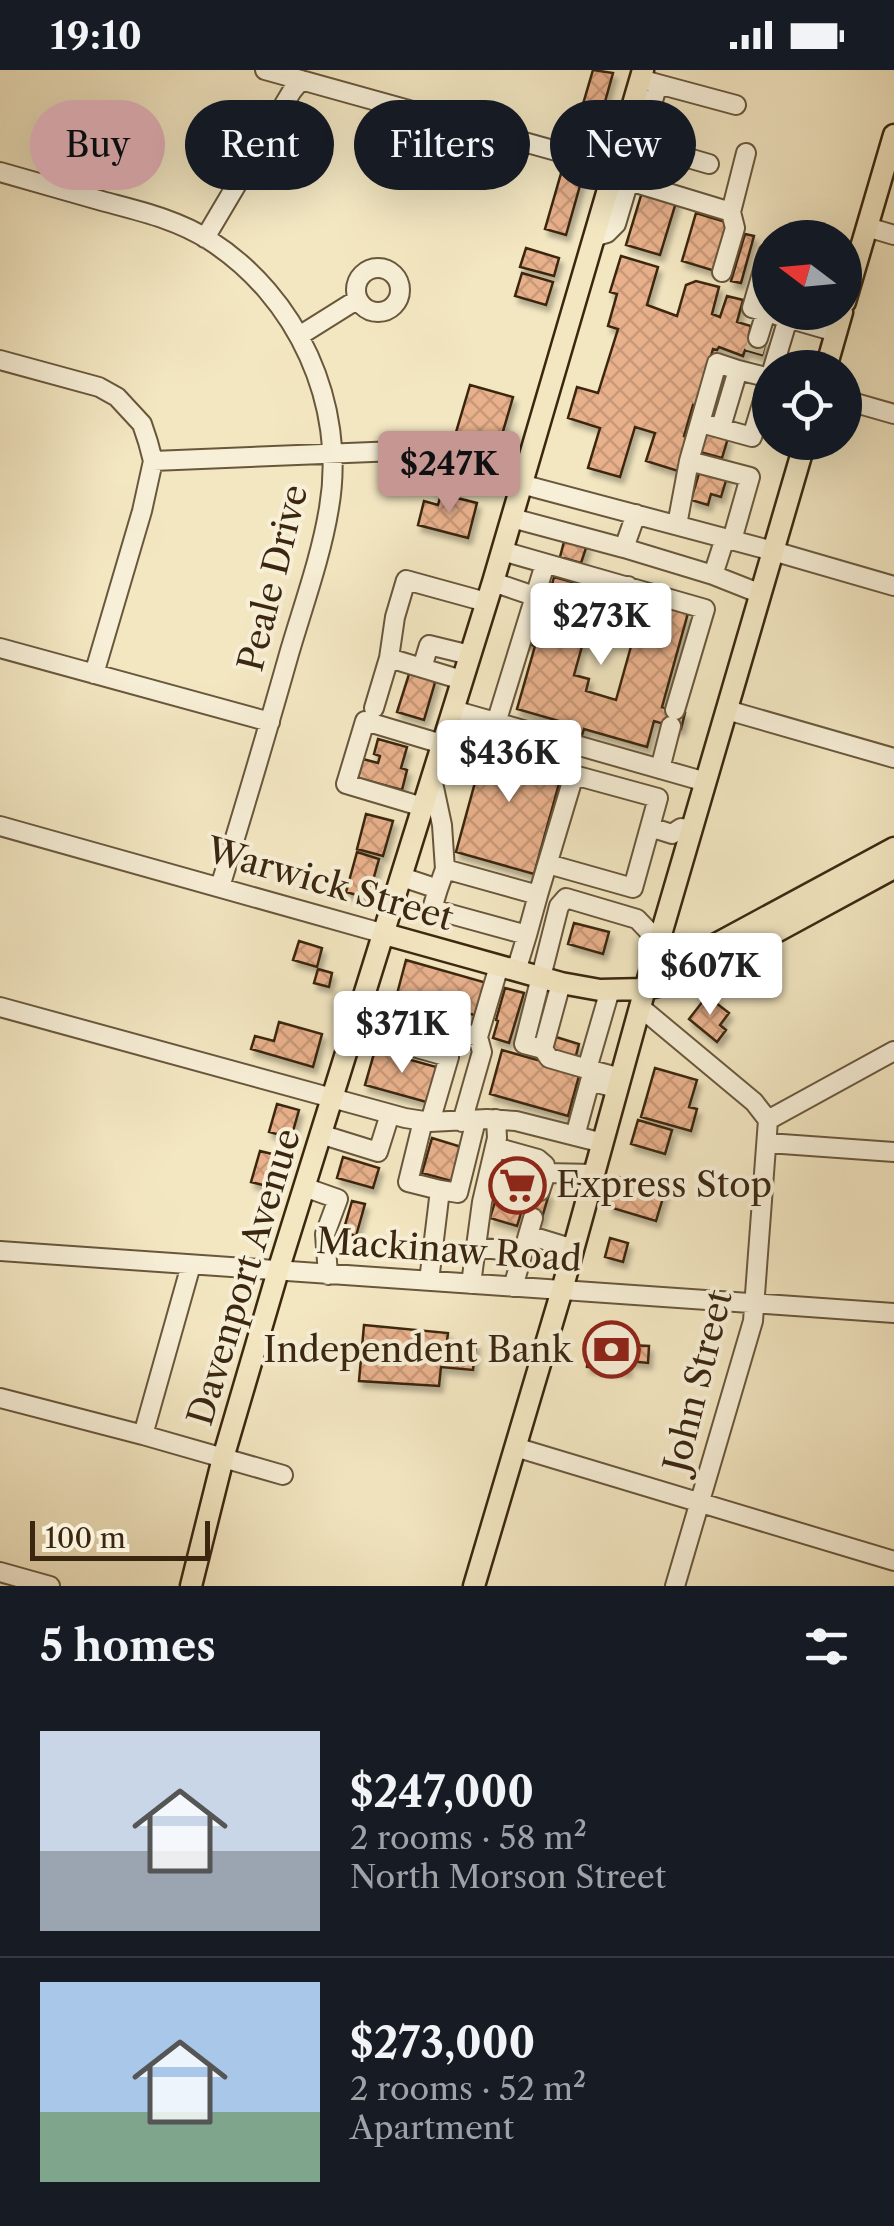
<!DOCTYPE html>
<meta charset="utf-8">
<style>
:root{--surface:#171b24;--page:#20242c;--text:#f1f3f6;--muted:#9ea1a6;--line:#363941;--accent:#c59692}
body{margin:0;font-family:"Libre Caslon Text",serif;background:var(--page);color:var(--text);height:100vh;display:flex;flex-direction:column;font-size:38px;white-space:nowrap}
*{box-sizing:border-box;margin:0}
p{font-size:32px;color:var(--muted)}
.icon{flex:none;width:55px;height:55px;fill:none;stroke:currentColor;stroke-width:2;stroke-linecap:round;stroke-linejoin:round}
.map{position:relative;height:1516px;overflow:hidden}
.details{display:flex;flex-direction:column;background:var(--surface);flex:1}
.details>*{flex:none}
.banner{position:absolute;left:30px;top:30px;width:835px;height:90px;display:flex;gap:20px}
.needle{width:65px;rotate:286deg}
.fabs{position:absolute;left:752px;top:150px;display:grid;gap:20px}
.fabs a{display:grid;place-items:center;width:110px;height:110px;border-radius:50%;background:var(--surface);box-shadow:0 10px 40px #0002;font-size:50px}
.scale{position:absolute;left:30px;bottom:25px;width:180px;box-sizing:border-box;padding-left:10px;border:5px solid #3b2710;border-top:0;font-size:28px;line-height:35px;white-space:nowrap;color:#3b2710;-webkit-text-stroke:8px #f7efd7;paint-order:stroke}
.price{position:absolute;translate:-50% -85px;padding:0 22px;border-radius:10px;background:#fff;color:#222;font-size:32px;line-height:65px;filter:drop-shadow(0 2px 5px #0008)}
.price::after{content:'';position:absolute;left:50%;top:60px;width:30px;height:22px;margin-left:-15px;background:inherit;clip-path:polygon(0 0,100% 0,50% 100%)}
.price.active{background:var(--accent);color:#111}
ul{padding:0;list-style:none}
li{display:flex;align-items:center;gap:30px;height:250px;padding:0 40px}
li+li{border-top:2px solid var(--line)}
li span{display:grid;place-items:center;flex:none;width:280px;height:200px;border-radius:0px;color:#555}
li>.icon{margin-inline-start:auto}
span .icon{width:120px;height:120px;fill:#fffc;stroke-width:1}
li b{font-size:42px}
h2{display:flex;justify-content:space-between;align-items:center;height:120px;padding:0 40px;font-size:42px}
.chip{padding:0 35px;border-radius:45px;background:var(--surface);box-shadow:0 10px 40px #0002;font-size:35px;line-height:90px}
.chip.active{background:var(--accent);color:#111}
.status{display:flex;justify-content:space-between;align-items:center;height:70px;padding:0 50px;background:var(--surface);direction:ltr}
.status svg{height:28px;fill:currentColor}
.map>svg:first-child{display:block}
.building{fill:url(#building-cross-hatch);stroke:#3b2710;stroke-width:2.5;filter:url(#shadow)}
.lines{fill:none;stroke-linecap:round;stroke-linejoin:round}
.minor-tunnel{stroke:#cec19e;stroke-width:18;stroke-dasharray:18 9;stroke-linecap:butt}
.minor-casing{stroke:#69573c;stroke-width:22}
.major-casing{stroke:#3b2710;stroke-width:25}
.minor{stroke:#f7efd7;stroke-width:18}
.major{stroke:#f3e7c2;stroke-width:20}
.labels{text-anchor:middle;stroke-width:8;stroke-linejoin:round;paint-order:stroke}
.street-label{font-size:35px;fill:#3b2710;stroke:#f7efd7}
.poi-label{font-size:35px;fill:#3b2710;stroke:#f7efd7;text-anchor:start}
</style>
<div class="status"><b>19:10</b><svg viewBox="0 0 49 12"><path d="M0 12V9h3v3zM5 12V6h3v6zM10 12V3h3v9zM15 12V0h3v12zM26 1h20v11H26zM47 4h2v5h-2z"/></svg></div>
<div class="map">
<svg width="894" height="1516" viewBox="0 0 894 1516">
<defs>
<pattern id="building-cross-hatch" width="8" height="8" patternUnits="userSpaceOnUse" patternTransform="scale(2.5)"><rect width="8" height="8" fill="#e8b18c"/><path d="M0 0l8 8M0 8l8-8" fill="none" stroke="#c89878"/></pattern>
<filter id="shadow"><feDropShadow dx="3.5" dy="6" stdDeviation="2.5" flood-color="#0004"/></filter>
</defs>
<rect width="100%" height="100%" fill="#f3e7c2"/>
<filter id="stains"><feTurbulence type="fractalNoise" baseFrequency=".002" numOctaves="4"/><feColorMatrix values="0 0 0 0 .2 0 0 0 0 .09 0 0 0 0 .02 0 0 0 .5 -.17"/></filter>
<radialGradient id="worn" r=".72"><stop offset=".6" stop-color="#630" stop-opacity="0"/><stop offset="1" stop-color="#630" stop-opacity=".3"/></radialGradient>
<!-- building -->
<path class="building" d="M593,0L613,3L596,64L576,58Z
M562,100L583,105L566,165L545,159Z
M643,119L677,129L660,185L626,175Z
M696,143L729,153L715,201L682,191Z
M745,164L754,166L741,213L731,211Z
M526,178L559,188L554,206L520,197Z
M621,186L658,197L647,235L677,246L686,215L696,211L719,217L712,244L720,247L727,226L743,230L737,252L751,256L749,264L766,270L762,285L745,280L743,286L719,277L717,280L713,279L697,336L693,335L684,366L688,368L678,401L646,391L655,363L635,357L620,407L588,398L600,358L568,348L577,317L598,323L618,259L608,256L617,224L610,222Z
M522,203L553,212L546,235L515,226Z
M470,315L513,327L497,382L454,369Z
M706,361L728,368L722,388L700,382Z
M701,397L728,404L721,427L711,424L708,435L691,430Z
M441,424L477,433L468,468L418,455L424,431L438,435Z
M565,468L587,475L581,493L560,487Z
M554,507L598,519L574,605L589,609L586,621L616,630L644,530L688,543L662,637L685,643L681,659L654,651L647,677L584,659L582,665L571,662L573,655L517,639L535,576L523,572L530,548L542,551Z
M410,601L436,609L424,650L397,642Z
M474,667L565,692L534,804L456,782L477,705L464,701Z
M378,669L407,677L401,698L407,700L402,720L358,708L363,689L378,693L380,686L374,684Z
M366,744L393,751L383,786L357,779Z
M357,782L379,789L368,828L346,822Z
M574,853L609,862L603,884L568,874Z
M299,871L322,878L317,897L293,890Z
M406,890L487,913L478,946L397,924Z
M318,899L332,903L329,917L314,913Z
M505,918L524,923L509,973L493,968L498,951L496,950Z
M707,926L729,943L720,955L726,960L717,972L689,949Z
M279,952L322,964L313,997L251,979L255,966L274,971Z
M556,967L579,974L575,989L551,983Z
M375,980L440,998L430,1033L365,1015Z
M502,980L580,1002L568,1046L490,1024Z
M655,998L697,1010L689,1037L697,1039L691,1061L641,1047Z
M277,1034L299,1040L291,1068L269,1062Z
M638,1050L672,1060L665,1084L631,1074Z
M432,1068L465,1078L455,1112L422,1103Z
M260,1081L280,1086L271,1117L251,1112Z
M343,1087L379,1098L373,1118L337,1108Z
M512,1095L530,1100L521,1131L503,1126Z
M618,1107L665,1121L656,1151L609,1137Z
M533,1119L549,1124L541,1151L525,1146Z
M352,1131L365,1134L356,1166L343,1162Z
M495,1132L522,1140L517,1156L490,1148Z
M610,1168L628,1173L623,1192L605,1187Z
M364,1255L448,1263L447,1271L476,1273L473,1300L441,1297L439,1316L359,1311Z
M590,1263L630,1265L629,1275L649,1276L648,1293L628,1291V1301L587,1297Z"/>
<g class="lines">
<!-- minor-tunnel -->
<path class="minor-tunnel" d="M754,282L758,268"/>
<defs>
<path id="minor" d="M265,0L614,97
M658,14L736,35
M640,74L709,94
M0,102C34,112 68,121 102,131C139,141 176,149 209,170C297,226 347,334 329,438C321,487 303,536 289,584C267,662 244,739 220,817
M629,111L731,142L735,158L722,202
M731,142L746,83
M867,157L894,165
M594,167L607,163L616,154L658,14L640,9
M205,168L292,21L301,10
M770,183H768L752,238L836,262
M356 220a22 22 0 1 1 44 0a22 22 0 1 1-44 0Z
M299,266L358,229
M758,268L766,242
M0,290L99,317L117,327L142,354L148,372L153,391L142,441L94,604
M773,298L790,242
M845,330L894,344
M701,353L752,367L770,308
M721,357L738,300L770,308
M153,391L397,381L773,481L894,516
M689,391L717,293L738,300
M512,448L624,478L636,444
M677,455L689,391L750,407L732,470
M624,478L713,505L761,524
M502,481L705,539L675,640
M713,505L725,468
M493,512L534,526
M618,551L628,516
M0,578L270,652
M389,588L395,547L406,510L486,532
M422,598L429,575L470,585
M374,638L389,588L462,610
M453,640L706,712
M727,640L894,688
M496,653L545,494
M660,699L671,656
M432,708L442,755L445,799
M423,737L346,714L365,651L442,674
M0,756L385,864
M650,757L672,764L681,758L692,761
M402,807L438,819L432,839L527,865L516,901
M438,819L445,799L538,825L527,865
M538,825L574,705L658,728L633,818L548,794
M561,913L543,979L524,974L559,836L566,828L637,849L659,872
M610,920L587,999L621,1008
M362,932L478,967L499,896
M0,937L405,1048L430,1052L487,1049L516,1051L603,1073
M640,937L754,1032L768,1050L753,1251L675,1516
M353,960L449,987L430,1052
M543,979L549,988L587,999
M768,1050L894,981
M423,1051L408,1112L440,1120L429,1211
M462,1052L482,982L478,967
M320,1064L378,1082L390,1044
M575,1066L590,1011L612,1017
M768,1073L894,1082
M495,1077L538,1089L545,1095L546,1103L540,1121
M546,1103L594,1104
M304,1117L338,1129L325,1164L328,1205
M440,1120L458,1123L476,1050
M528,1165L574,1179
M476,1177L501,1180L522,1186
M0,1181L894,1243
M471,1214L482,1132L497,1068L496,1049
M513,1217L533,1148
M0,1328L143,1365L283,1405
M143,1365L191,1195
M515,1377L894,1491
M0,1502L50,1516"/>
<path id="major" d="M845,232L894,65
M826,298L842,242
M385,864L561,913L600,920L645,919L691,908L894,798
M655,912L681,893L894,778
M191,1516L223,1388L278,1201L493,512L643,0
M474,1516L562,1220L645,919L805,372"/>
</defs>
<!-- minor casing -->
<use href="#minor" class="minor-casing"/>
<!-- major casing -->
<use href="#major" class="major-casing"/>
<!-- minor -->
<use href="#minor" class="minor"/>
<!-- major -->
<use href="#major" class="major"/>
</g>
<!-- icons -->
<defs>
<symbol id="supermarket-ring" viewBox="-11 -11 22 22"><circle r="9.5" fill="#f7efd7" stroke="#8f2418" stroke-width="1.5"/><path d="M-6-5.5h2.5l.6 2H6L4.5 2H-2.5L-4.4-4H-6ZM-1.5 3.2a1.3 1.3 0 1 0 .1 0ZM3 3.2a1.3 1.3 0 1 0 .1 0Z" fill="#8f2418"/></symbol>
<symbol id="bank-ring" viewBox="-11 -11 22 22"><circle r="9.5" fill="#f7efd7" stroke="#8f2418" stroke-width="1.5"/><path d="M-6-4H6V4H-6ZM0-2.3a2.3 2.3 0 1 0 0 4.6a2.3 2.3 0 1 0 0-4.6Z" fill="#8f2418"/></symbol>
</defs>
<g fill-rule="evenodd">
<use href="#supermarket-ring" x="486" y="1084" width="63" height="63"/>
<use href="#bank-ring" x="580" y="1248" width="63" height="63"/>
</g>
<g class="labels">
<!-- street labels -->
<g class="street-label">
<text transform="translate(273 508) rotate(-76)" y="12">Peale Drive</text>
<text transform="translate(330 814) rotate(16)" y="12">Warwick Street</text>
<text transform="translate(449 1180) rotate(4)" y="12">Mackinaw Road</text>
<text transform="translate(244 1207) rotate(-73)" y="12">Davenport Avenue</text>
<text transform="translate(698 1311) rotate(-76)" y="12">John Street</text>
</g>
<!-- poi labels -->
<g class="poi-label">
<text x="556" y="1127">Express Stop</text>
<text x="572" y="1292" text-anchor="end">Independent Bank</text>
</g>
</g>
<rect width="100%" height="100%" filter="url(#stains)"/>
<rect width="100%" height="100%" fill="url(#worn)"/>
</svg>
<div class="fabs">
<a><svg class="needle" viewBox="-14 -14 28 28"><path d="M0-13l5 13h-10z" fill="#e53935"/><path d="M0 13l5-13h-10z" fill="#9ea1a6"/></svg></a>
<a><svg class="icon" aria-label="locate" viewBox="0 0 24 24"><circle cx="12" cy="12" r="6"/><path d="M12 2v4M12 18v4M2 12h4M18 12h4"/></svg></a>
</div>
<div class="scale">100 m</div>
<b class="price active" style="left:449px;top:446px">$247K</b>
<b class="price" style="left:601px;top:598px">$273K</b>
<b class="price" style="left:509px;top:735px">$436K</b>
<b class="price" style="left:710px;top:948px">$607K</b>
<b class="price" style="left:402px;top:1006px">$371K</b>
<div class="banner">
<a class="chip active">Buy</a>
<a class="chip">Rent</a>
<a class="chip">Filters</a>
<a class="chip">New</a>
</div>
</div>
<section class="details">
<h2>5 homes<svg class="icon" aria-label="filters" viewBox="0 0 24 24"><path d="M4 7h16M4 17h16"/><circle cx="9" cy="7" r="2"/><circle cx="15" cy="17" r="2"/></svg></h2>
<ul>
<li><span style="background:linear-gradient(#c9d6e8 60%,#9aa5b1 0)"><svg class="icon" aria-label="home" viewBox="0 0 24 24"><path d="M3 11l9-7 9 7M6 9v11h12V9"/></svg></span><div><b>$247,000</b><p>2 rooms · 58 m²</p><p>North Morson Street</p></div></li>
<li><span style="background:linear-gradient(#a9c7e8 65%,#7fa58c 0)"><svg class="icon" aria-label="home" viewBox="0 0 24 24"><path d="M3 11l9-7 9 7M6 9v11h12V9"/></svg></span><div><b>$273,000</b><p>2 rooms · 52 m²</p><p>Apartment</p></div></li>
</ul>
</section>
